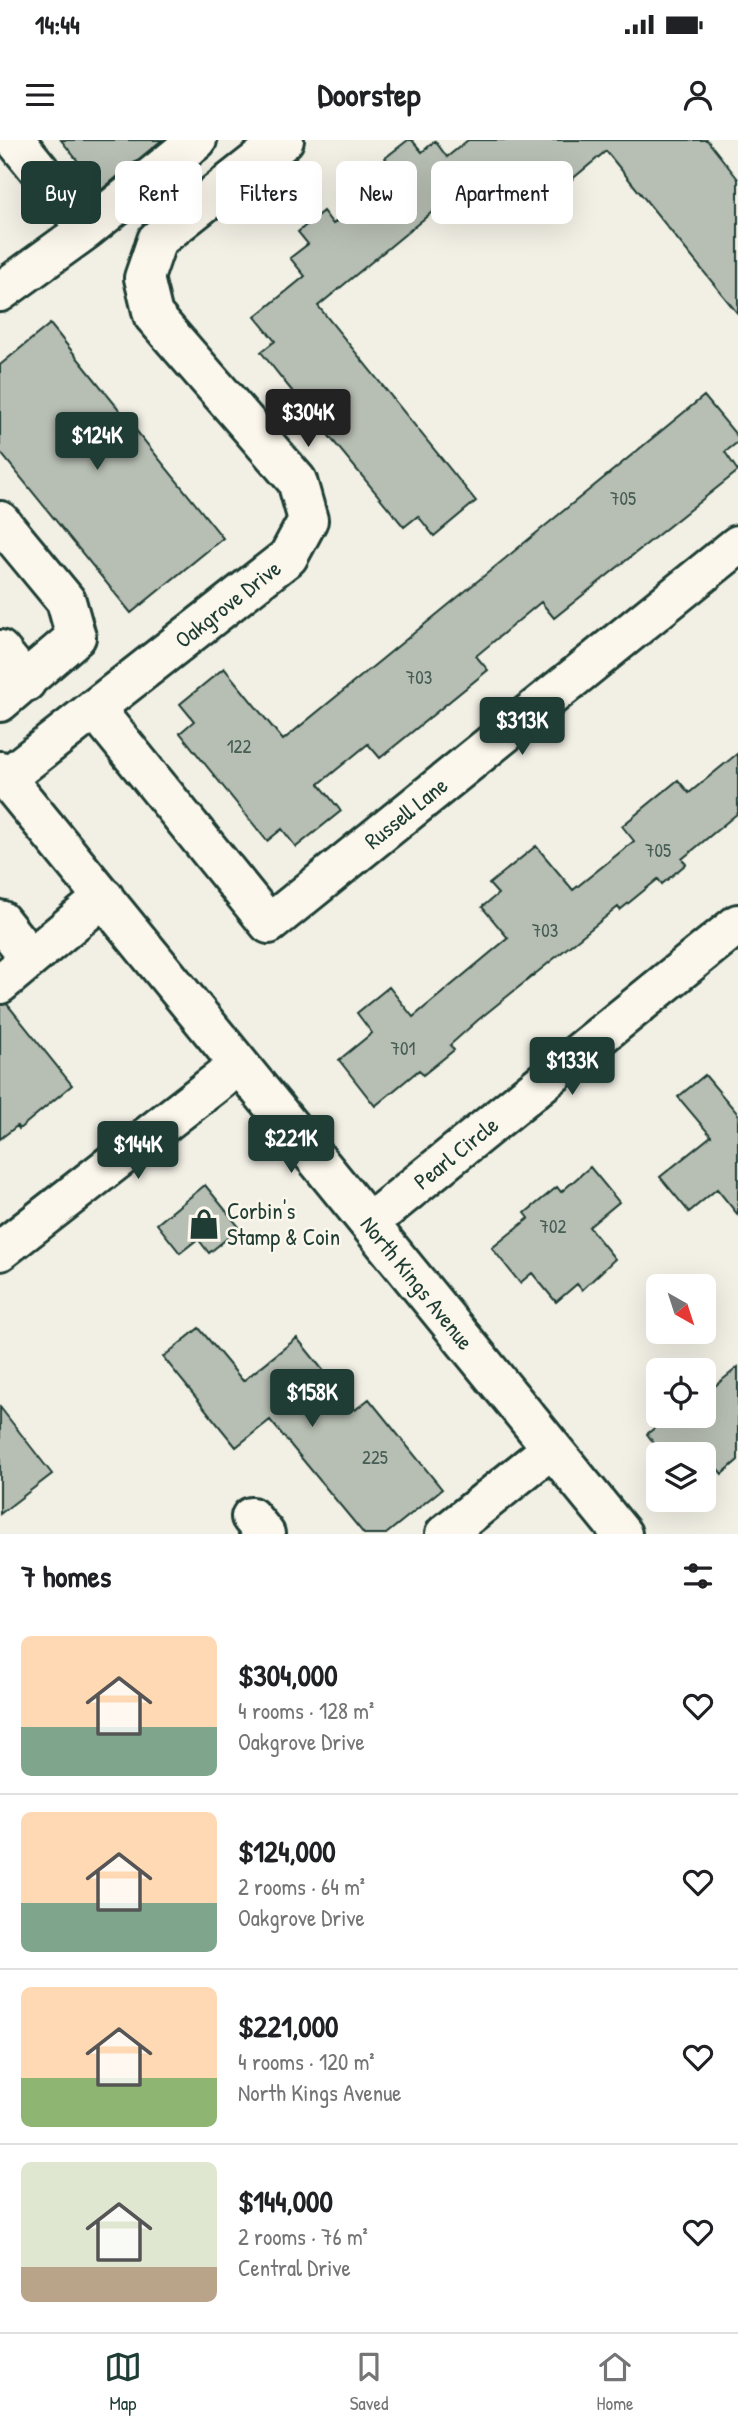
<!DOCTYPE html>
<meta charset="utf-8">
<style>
:root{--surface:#fff;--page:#f6f6f6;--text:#202124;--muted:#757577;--line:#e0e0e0;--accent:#1f3d34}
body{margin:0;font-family:"Patrick Hand",sans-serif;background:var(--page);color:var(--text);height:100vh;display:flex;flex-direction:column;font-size:26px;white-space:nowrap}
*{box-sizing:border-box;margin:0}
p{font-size:23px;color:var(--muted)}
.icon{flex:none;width:38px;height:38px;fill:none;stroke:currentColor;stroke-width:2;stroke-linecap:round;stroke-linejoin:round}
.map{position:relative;height:1394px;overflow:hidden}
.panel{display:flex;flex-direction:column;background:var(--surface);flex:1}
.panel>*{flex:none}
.banner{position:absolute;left:21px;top:21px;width:696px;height:63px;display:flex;gap:14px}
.needle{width:46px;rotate:141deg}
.buttons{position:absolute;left:646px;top:1134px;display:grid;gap:14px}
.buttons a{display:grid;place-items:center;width:70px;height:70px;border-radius:10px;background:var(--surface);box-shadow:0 7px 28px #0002;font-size:35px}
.price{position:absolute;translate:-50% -60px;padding:0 16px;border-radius:7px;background:var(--accent);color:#fff;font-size:23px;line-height:46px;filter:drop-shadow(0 2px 4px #0008)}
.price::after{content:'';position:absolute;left:50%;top:42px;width:21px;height:16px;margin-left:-10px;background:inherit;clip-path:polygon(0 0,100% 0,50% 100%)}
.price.on{background:#222;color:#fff}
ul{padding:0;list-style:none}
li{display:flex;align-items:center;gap:21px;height:175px;padding:0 21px}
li+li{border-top:2px solid var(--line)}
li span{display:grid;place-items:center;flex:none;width:196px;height:140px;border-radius:10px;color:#555}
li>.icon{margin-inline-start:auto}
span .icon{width:84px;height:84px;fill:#fffc;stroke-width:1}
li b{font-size:30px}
h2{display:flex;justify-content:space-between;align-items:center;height:84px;padding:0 21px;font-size:30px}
.pill{padding:0 24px;border-radius:10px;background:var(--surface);box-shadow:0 7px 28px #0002;font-size:24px;line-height:63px}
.pill.on{background:var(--accent);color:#fff}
.status{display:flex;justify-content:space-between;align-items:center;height:49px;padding:0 35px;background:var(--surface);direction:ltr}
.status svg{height:19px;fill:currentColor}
header{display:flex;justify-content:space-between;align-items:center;height:91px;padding:0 21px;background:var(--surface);font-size:32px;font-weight:700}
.menu{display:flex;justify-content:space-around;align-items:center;height:98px;border-top:2px solid var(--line);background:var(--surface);font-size:19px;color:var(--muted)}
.menu a{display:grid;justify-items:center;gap:4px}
.menu .on{color:var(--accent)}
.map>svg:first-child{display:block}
.building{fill:#b7beb3;stroke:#1f3d34;stroke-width:2}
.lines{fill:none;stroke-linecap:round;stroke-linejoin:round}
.minor-casing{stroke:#1f3d34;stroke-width:44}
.minor{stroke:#fbf7ec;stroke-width:38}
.labels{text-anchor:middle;stroke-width:5;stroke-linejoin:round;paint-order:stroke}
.number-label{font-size:19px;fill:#455d54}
.street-label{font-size:23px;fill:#1f3d34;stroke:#fbf7ec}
.poi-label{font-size:23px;fill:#1f3d34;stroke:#fbf7ec;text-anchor:start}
</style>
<div class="status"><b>14:44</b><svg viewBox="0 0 49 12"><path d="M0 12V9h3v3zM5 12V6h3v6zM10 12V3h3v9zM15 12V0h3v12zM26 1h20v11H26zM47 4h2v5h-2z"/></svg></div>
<header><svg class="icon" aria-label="menu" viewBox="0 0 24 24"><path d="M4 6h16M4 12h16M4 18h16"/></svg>Doorstep<svg class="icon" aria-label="person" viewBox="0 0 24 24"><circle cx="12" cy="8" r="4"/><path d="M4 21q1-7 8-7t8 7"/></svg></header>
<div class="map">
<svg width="738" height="1394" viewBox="0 0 738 1394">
<rect width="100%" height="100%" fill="#f2f0e5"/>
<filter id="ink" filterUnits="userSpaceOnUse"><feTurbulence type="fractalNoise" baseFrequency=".0143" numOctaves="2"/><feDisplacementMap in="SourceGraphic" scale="14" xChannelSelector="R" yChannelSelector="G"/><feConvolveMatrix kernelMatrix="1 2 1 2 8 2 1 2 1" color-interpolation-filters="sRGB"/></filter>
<g filter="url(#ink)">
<!-- building -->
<path class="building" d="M61,0H162L101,50Z
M408,0H412L422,12L435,1L447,17L468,0H707L738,39V174L606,11L529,75L526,71L519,76L482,31L318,166L476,361L434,396L418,376L404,387L288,246L261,212L275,201L255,177L305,136L290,118L308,104L298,92L323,71L333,84L397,32L385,18Z
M50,184L223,398L131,473L0,312V225Z
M704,256L738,297V302L725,312L738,331L554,478L541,462L476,516L488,530L380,618L368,604L319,644L341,671L296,707L282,689L267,701L180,593L194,581L180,564L224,528L283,600Z
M738,613V673L682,719L686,724L662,744L658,739L620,770L618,767L478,880L450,905L454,910L423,935L419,930L375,966L339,920L372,893L357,873L389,847L413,877L508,798L482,767L498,754L489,744L536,706L573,750L634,701L622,686L678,640L689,653Z
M7,864L72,945L19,989L17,986L0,999V865Z
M705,935L738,974V1075L717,1049L689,1072L660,1037L711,996L678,957Z
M590,1027L619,1062L589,1087L615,1119L582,1150L577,1144L556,1162L532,1133L520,1143L492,1108L529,1078L525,1073L557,1047L561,1052Z
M205,1045L240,1088L209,1113L198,1099L180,1113L157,1084Z
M199,1188L243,1241L297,1198L355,1270L369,1259L442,1349L386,1394H364L270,1280L236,1307L163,1217Z
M738,1227V1320L722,1334L717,1328L704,1339V1314H662L647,1294L670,1276H704V1255Z
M0,1267L52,1334L0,1374Z"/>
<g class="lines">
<defs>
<path id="minor" d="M15,0L87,89
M0,152L87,89L197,0
M0,381L66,461L76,497L0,562
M0,510L26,542
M95,569L269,784L738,405
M0,631L622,1394
M6,638L288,417L308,380L297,341L153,175L144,138L157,100L284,0
M0,780L30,818
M0,844L104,757
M369,1083L738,784
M0,1111L239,925
M251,1377L265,1394
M445,1394L552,1308"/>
</defs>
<!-- minor casing -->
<use href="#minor" class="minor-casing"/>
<!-- minor -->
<use href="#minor" class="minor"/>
</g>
</g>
<!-- icons -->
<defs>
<symbol id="shop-bare" viewBox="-9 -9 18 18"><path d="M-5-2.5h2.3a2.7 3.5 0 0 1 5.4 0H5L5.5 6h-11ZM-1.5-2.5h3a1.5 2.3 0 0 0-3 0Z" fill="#1f3d34" stroke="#fbf7ec" stroke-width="2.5" paint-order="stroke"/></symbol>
</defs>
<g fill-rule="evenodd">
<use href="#shop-bare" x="182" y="1062" width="44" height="44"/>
</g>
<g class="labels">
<!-- number labels -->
<g class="number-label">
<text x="623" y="365">705</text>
<text x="419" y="544">703</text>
<text x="239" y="613">122</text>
<text x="658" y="717">705</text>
<text x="545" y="797">703</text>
<text x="403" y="915">701</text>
<text x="553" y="1093">702</text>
<text x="375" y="1324">225</text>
</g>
<!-- street labels -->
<g class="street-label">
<text transform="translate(228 464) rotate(-38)" y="8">Oakgrove Drive</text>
<text transform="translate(406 673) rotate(-39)" y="8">Russell Lane</text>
<text transform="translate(456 1013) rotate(-39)" y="8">Pearl Circle</text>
<text transform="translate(417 1143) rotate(51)" y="8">North Kings Avenue</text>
</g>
<!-- poi labels -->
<g class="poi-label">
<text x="227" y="1079">Corbin's<tspan x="227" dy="26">Stamp &amp; Coin</tspan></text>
</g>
</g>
</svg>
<div class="buttons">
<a><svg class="needle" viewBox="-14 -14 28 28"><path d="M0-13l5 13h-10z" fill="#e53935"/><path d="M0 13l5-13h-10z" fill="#757577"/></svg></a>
<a><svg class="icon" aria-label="locate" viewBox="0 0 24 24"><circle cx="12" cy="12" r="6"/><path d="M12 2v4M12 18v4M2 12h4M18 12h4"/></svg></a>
<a><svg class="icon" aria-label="layers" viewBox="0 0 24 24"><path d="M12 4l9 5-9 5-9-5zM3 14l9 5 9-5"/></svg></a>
</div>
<b class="price on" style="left:308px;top:309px">$304K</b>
<b class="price" style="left:97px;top:332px">$124K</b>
<b class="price" style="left:522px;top:617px">$313K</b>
<b class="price" style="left:572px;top:957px">$133K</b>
<b class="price" style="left:291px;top:1035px">$221K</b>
<b class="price" style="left:138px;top:1041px">$144K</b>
<b class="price" style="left:312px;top:1289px">$158K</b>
<div class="banner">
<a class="pill on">Buy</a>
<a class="pill">Rent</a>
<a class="pill">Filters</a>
<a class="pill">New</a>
<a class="pill">Apartment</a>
</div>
</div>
<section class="panel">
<h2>7 homes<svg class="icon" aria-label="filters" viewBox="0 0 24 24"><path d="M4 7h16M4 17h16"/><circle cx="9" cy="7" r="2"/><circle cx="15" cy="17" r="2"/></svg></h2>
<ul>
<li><span style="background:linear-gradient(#ffd9b3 65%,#7fa58c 0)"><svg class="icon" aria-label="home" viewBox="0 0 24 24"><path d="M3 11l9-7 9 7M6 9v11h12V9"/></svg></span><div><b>$304,000</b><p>4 rooms · 128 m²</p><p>Oakgrove Drive</p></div><svg class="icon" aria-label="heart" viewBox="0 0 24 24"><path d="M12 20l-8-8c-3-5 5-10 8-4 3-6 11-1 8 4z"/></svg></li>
<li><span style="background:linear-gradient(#ffd9b3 65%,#7fa58c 0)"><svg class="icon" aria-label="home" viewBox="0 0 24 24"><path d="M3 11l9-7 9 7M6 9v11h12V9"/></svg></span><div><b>$124,000</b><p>2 rooms · 64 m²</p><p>Oakgrove Drive</p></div><svg class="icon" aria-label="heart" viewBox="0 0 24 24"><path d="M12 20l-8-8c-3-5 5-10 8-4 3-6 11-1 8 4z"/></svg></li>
<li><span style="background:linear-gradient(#ffd9b3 65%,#8fb573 0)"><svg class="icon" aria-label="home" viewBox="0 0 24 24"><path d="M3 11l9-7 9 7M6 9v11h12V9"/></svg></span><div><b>$221,000</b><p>4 rooms · 120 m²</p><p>North Kings Avenue</p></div><svg class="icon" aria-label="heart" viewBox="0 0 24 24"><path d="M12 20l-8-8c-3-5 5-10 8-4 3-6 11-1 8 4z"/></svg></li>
<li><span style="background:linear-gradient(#dfe7d0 75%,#b9a48a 0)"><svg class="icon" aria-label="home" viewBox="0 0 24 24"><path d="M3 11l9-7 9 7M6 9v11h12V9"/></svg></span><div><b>$144,000</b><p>2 rooms · 76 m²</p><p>Central Drive</p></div><svg class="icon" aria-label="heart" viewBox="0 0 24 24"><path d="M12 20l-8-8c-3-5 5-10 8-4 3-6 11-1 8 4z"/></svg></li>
</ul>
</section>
<nav class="menu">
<a class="on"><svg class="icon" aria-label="map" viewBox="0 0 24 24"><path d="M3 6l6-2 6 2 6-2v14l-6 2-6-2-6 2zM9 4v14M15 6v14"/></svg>Map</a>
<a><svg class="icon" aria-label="saved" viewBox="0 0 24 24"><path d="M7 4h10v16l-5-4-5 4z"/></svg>Saved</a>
<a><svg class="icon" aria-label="home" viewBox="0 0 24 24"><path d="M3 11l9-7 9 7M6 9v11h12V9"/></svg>Home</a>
</nav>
